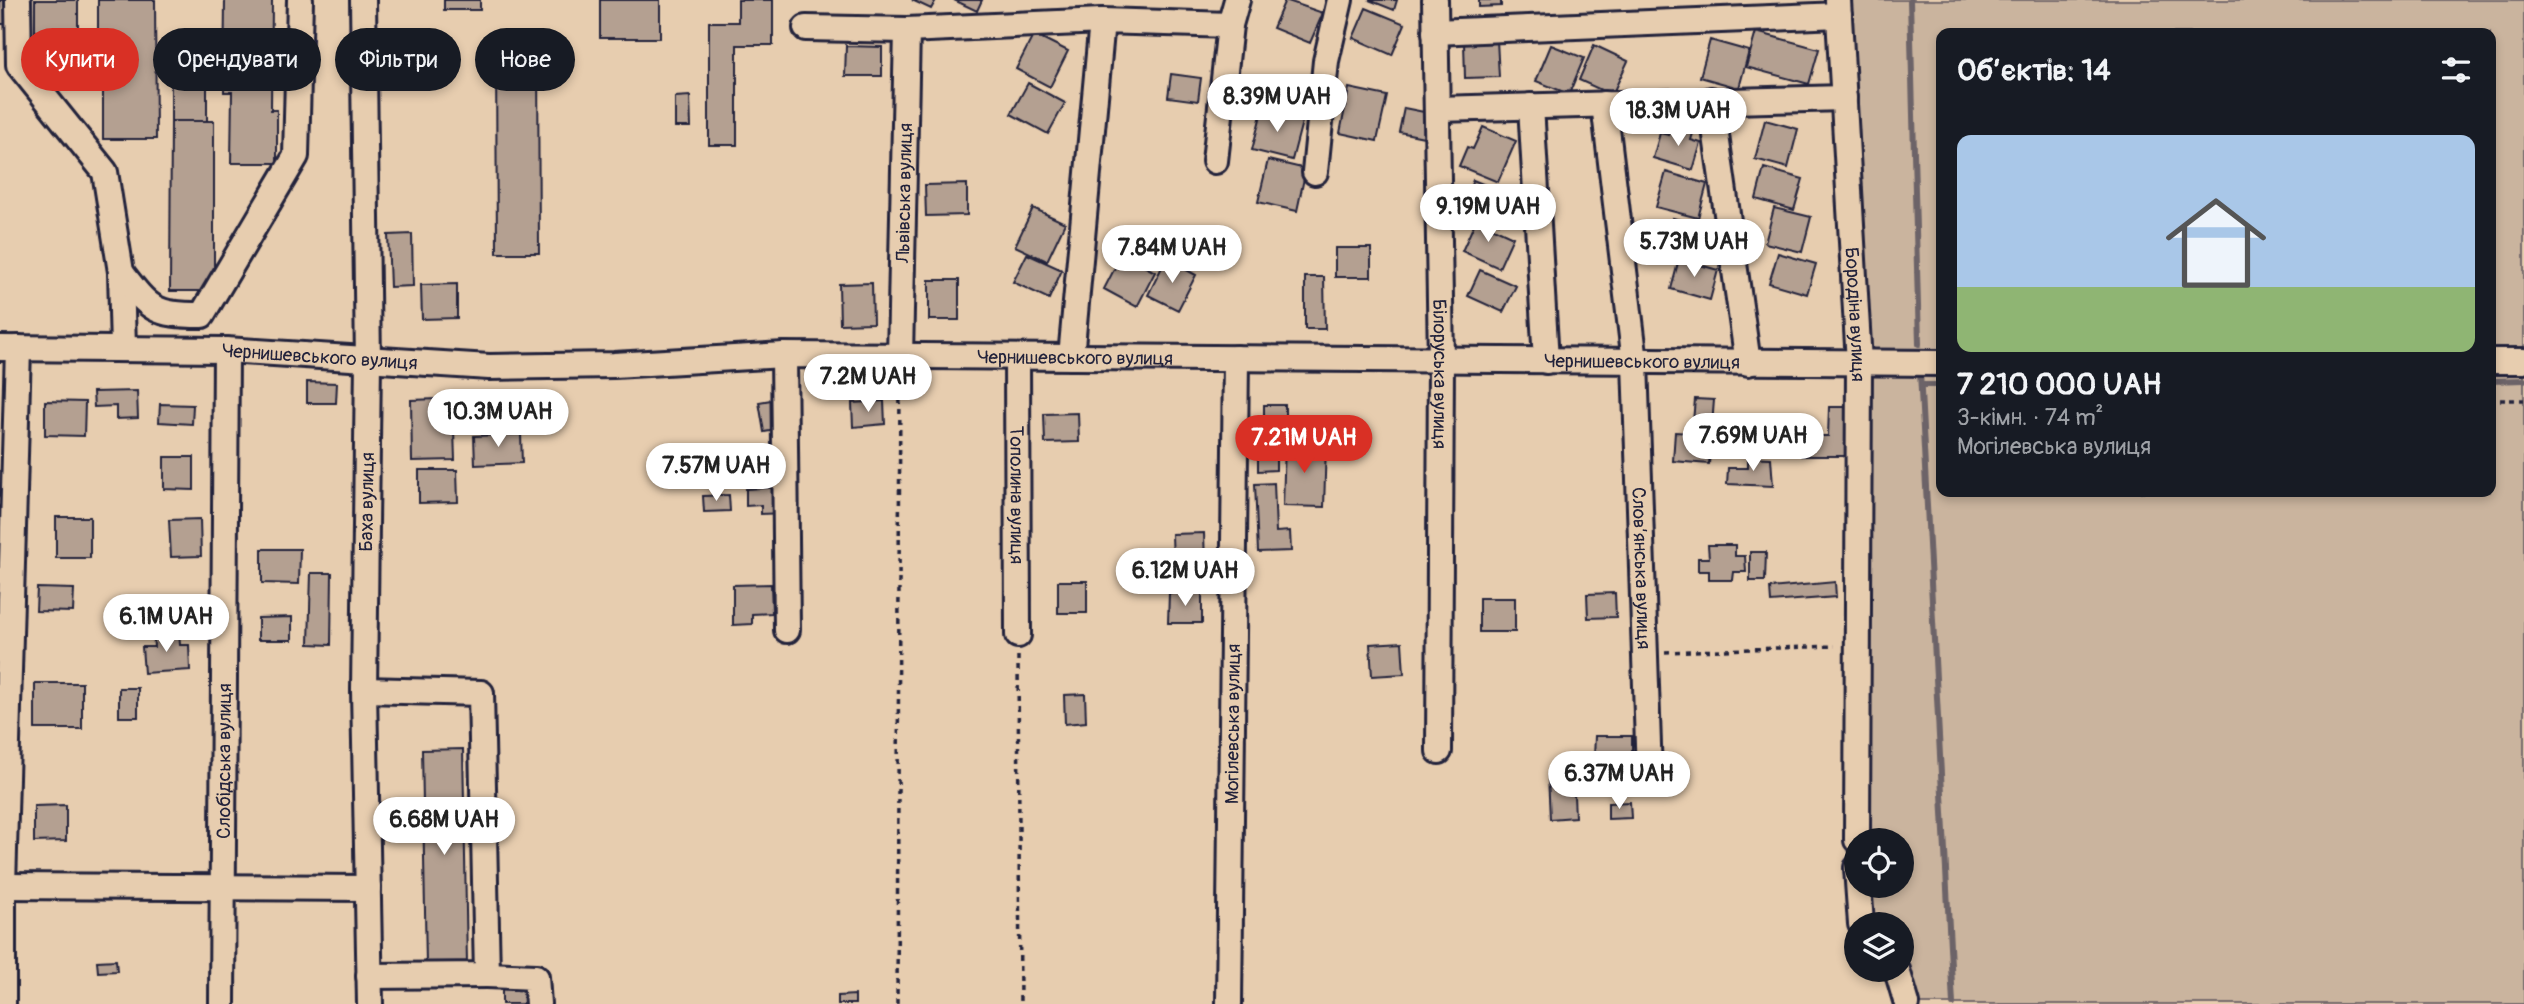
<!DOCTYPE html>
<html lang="uk">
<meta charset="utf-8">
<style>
:root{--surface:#171b24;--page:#242831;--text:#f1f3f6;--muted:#9ea1a6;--accent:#d93025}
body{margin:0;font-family:Pangolin,sans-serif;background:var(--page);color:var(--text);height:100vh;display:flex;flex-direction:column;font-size:26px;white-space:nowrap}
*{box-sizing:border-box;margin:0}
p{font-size:23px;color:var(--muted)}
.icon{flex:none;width:38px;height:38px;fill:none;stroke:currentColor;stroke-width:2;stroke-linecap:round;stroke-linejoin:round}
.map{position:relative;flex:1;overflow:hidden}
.panel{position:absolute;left:1936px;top:28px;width:560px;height:469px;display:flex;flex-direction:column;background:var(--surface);border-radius:14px;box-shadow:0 4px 10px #0003}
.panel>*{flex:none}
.hud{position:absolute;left:21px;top:28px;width:665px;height:63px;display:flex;gap:14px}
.fabs{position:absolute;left:1844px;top:828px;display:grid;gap:14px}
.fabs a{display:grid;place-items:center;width:70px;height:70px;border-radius:50%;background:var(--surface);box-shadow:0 4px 10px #0003;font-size:35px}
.price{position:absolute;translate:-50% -60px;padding:0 16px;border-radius:24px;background:#fff;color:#222;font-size:23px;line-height:46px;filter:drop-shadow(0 2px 4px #0008)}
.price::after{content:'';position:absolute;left:50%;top:42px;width:21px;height:16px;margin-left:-10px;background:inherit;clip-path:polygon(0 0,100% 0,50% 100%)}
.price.selected{background:var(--accent);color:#fff}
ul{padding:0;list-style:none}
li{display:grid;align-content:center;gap:14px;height:371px;padding:0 21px}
li span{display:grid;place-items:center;height:217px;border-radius:14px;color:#555}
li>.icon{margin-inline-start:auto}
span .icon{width:126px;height:126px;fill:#fffc;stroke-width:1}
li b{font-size:30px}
h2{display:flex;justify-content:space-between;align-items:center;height:84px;padding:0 21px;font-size:30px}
.pill{padding:0 24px;border-radius:32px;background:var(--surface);box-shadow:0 4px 10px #0003;font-size:24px;line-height:63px}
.pill.selected{background:var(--accent);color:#fff}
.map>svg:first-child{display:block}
.green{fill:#cab49e;stroke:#766b6c;stroke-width:2;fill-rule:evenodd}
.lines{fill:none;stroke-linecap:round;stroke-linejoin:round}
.stream{stroke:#6c6367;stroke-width:6}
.building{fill:#b4a091;stroke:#22223b;stroke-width:2}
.minor-casing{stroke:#22223b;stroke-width:30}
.path{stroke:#22223b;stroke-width:3.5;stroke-dasharray:5 5;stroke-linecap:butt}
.minor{stroke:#e7cdaf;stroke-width:24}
.labels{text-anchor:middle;stroke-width:5;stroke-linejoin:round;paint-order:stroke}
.street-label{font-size:19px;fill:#22223b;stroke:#e7cdaf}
</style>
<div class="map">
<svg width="2524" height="1004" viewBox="0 0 2524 1004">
<rect width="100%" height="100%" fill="#e7cdaf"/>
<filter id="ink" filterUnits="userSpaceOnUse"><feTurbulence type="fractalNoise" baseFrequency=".0143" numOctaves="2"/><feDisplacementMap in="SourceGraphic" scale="14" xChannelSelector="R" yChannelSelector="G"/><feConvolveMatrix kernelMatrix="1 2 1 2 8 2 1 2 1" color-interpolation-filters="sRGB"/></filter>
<g filter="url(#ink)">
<!-- green -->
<path class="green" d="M1840,0H2524V1004H1906L1902,924H1862L1858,886H1902V840H1858ZM1941,33H2490V492H1941Z"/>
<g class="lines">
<!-- stream -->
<path class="stream" d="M1910,0L1919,344
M1920,372L1953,1004
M2490,381L2524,380
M1922,385H1941"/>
</g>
<!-- building -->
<path class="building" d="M0,0H9L10,24H0Z
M35,0H78V81H55V71H35Z
M98,0H155L156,139H103V52H98Z
M225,0H272L271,110H277V163H231L232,92H224Z
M444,0H480V10H444Z
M600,0H660V38H600Z
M738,0H773V45H737V145H709V22H738Z
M912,0H936L931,9Z
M954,0H982L977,11Z
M1285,0L1323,13L1310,43L1273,28Z
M1369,0H1397L1394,10Z
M1479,0H1501V6L1479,7Z
M1366,8L1405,24L1392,55L1353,38Z
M1756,32L1819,49L1809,84L1746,67Z
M1034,34L1068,51L1050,87L1016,69Z
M1497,40L1499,77L1465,78L1464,42Z
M1710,40L1749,51L1739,88L1700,77Z
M1551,45L1584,58L1569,94L1536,81Z
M1594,45L1628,61L1612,95L1579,80Z
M846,46L882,47V76H845Z
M496,54H538L539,253H497Z
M171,68H207V121H171Z
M1171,74L1201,78L1198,101L1168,97Z
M1028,83L1065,103L1048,134L1011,114Z
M1349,88L1387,96L1377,141L1340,133Z
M690,96L691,127H675V97Z
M1263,107L1303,118L1292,160L1252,150Z
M1404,108L1434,114L1429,138L1399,132Z
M1765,120L1798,129L1788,168L1755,159Z
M171,121H214V291H170Z
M1673,124L1694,130L1691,140L1701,143L1693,170L1653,158L1660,133L1669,135Z
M1483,127L1516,141L1498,182L1459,166L1467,147L1473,149Z
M1268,160L1306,169L1297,211L1258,202Z
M1764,168L1803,179L1794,210L1756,199Z
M1666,172L1707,184L1698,218L1656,207Z
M1473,180L1510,195L1499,223L1462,208Z
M967,184V215L926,216L925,185Z
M1033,208L1065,223L1047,261L1015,246Z
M1774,208L1811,217L1802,252L1765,243Z
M1673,218L1709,228L1699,261L1663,250Z
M1476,220L1513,237L1499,268L1462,251Z
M412,234L413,286L390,287L388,235Z
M1335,248H1371V277H1335Z
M1778,253L1816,264L1807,294L1769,283Z
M1027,254L1062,270L1049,299L1013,282Z
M1122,254L1155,272L1137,307L1104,289Z
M1166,259L1196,275L1178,310L1148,295Z
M1679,259L1718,270L1710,300L1671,289Z
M1480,270L1516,286L1503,312L1468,296Z
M1305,277H1324L1325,329H1305Z
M929,280H959V320H929Z
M872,283L873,323L840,324L839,284Z
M457,284V318L422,319L421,285Z
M307,382L337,383L336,403H307Z
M137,391L138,418L116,419V406L94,407L93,392Z
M438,399L439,430L454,429L455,460L412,461L411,400Z
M777,399L782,429L764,432L759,402Z
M1695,399L1714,400L1709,464L1673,461L1675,432L1692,433Z
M45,401L85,402L84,436L45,435Z
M884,401L885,424L853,427L852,403Z
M160,404L193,405L192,424L159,422Z
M1264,405H1285V426H1264Z
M1829,407H1847V456H1801V436H1828Z
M1078,413L1079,442L1045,443L1044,414Z
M521,434L522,463L475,465L474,436Z
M1285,443L1326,444L1324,507L1283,506Z
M1258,449H1276V470L1258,471Z
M164,457H194V490L164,489Z
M1748,457L1771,458L1773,486L1727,484L1728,468H1748Z
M419,470H457L458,502L419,503Z
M1274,483L1276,532L1290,531L1291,551L1258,552L1255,484Z
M782,487L783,513L761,514V505L746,506V489Z
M729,495L730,511L704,512L703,496Z
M56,517H90V558H56Z
M200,519L201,556L171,557L169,520Z
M1204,533L1205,563L1173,564L1172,534Z
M1708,545H1735V556H1745L1746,572H1734L1733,580H1709V571H1698V558H1709Z
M262,549H300L299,584L262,583Z
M1750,552H1766L1765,581H1750Z
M311,573H332L331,645L309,644Z
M1058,581H1087V613H1058Z
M1835,582L1836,597L1771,602L1770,588Z
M771,584L772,613L752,614V624L733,625V585Z
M37,588L74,589L73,612L36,611Z
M1169,593H1202V623H1168Z
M1615,593L1616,617L1588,618L1587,594Z
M1479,598H1515V632H1479Z
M292,617V640H258V618Z
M179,632L180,645H189L190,670L144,673L142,647H154L153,633Z
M1402,642L1404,674L1372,676L1370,644Z
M35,683H82V729H35Z
M119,688H138V717H119Z
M1085,694L1086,722L1065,724L1064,695Z
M1595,736H1632V757H1594Z
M463,749L467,964L426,965L422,750Z
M1573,773L1575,817L1550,819L1548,775Z
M1630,802L1631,818L1608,819V803Z
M66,805V841L34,842V806Z
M116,960L117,971L98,972L97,961Z
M528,987V1004H502V988Z
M855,995V1004H838V996Z"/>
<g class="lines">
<defs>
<g id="minor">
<path d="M18,0L19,65L105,172L121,272L123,349"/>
<path d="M363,0L368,361L364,690L370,1004"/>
<path id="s1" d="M1435,0L1441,360L1439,751"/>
<path id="s2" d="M1838,0L1859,363L1857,840"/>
<path d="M806,28L907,30L1102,21"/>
<path d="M1435,32L1839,15"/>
<path d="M1711,100L1748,363"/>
<path id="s3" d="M1604,104L1635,362L1649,774"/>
<path d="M1531,106L1546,361"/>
<path d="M1437,109L1844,98"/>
<path d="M1215,161L1230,25"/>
<path d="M1315,172L1326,61L1340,0"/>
<path d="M121,272C150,310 154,315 202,315L296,156L300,0"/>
<path id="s4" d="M0,348L226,350L489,367L614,365L784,355L1941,363"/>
<path d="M784,355L787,630"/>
<path id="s5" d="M900,356L907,30"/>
<path id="s6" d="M1017,357L1018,635"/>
<path d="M1071,357L1102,21L1230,25L1237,0"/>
<path d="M2490,361H2524"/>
<path d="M364,690L481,693L487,975L369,976"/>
<path d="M1857,868L1861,924"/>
<path d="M0,886L368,888"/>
<path d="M1897,970L1907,1004"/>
<path d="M487,975L536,977L538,1004"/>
<path d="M3,1004V886L18,348"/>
<path id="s7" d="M222,1004L226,350"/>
<path id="s8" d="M1229,1004L1236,358"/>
</g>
</defs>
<!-- minor casing -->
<use href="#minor" class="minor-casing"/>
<!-- path -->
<path class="path" d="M2490,400H2524
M1665,652L1835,646
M1018,656L1020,1004
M897,1004L900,376"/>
<!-- minor -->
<use href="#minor" class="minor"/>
</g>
</g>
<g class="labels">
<!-- street labels -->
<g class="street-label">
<text dy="7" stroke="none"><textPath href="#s5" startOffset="163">Львівська вулиця</textPath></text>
<text dy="7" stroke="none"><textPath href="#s2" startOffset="315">Бородіна вулиця</textPath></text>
<text dy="7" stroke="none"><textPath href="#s4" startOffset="320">Чернишевського вулиця</textPath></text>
<text dy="7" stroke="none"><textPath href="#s4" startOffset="1076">Чернишевського вулиця</textPath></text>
<text dy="7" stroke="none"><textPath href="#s4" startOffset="1643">Чернишевського вулиця</textPath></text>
<text dy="7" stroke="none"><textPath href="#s1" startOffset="374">Білоруська вулиця</textPath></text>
<text dy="7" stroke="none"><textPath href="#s6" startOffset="138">Тополина вулиця</textPath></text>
<text transform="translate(366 502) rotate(-89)" y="7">Баха вулиця</text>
<text dy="7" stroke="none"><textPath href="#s3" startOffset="466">Слов’янська вулиця</textPath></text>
<text dy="7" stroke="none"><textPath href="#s8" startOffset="280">Могілевська вулиця</textPath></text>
<text dy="7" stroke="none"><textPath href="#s7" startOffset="243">Слобідська вулиця</textPath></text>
</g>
</g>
</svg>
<div class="fabs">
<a><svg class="icon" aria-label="locate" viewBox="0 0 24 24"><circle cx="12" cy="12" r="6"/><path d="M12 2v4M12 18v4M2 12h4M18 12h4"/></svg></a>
<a><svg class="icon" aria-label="layers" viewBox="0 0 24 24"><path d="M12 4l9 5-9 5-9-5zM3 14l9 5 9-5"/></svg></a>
</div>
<b class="price" style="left:1277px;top:134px">8.39M UAH</b>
<b class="price" style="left:1678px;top:148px">18.3M UAH</b>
<b class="price" style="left:1488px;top:244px">9.19M UAH</b>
<b class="price" style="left:1694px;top:279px">5.73M UAH</b>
<b class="price" style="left:1172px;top:285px">7.84M UAH</b>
<b class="price" style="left:868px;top:414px">7.2M UAH</b>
<b class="price" style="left:498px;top:449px">10.3M UAH</b>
<b class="price" style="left:1753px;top:473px">7.69M UAH</b>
<b class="price selected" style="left:1304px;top:475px">7.21M UAH</b>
<b class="price" style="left:716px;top:503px">7.57M UAH</b>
<b class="price" style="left:1185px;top:608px">6.12M UAH</b>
<b class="price" style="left:166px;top:654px">6.1M UAH</b>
<b class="price" style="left:1619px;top:811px">6.37M UAH</b>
<b class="price" style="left:444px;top:857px">6.68M UAH</b>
<div class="hud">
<a class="pill selected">Купити</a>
<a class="pill">Орендувати</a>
<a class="pill">Фільтри</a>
<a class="pill">Нове</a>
</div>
<section class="panel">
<h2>Об’єктів: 14<svg class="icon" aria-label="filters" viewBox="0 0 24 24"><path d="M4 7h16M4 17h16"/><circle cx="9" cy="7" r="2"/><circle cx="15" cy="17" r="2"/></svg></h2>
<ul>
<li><span style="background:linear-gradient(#a9c7e8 70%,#8fb573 0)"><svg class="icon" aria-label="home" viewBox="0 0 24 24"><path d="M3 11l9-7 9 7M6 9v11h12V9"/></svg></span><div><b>7 210 000 UAH</b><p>3-кімн. · 74 m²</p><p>Могілевська вулиця</p></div></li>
</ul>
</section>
</div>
